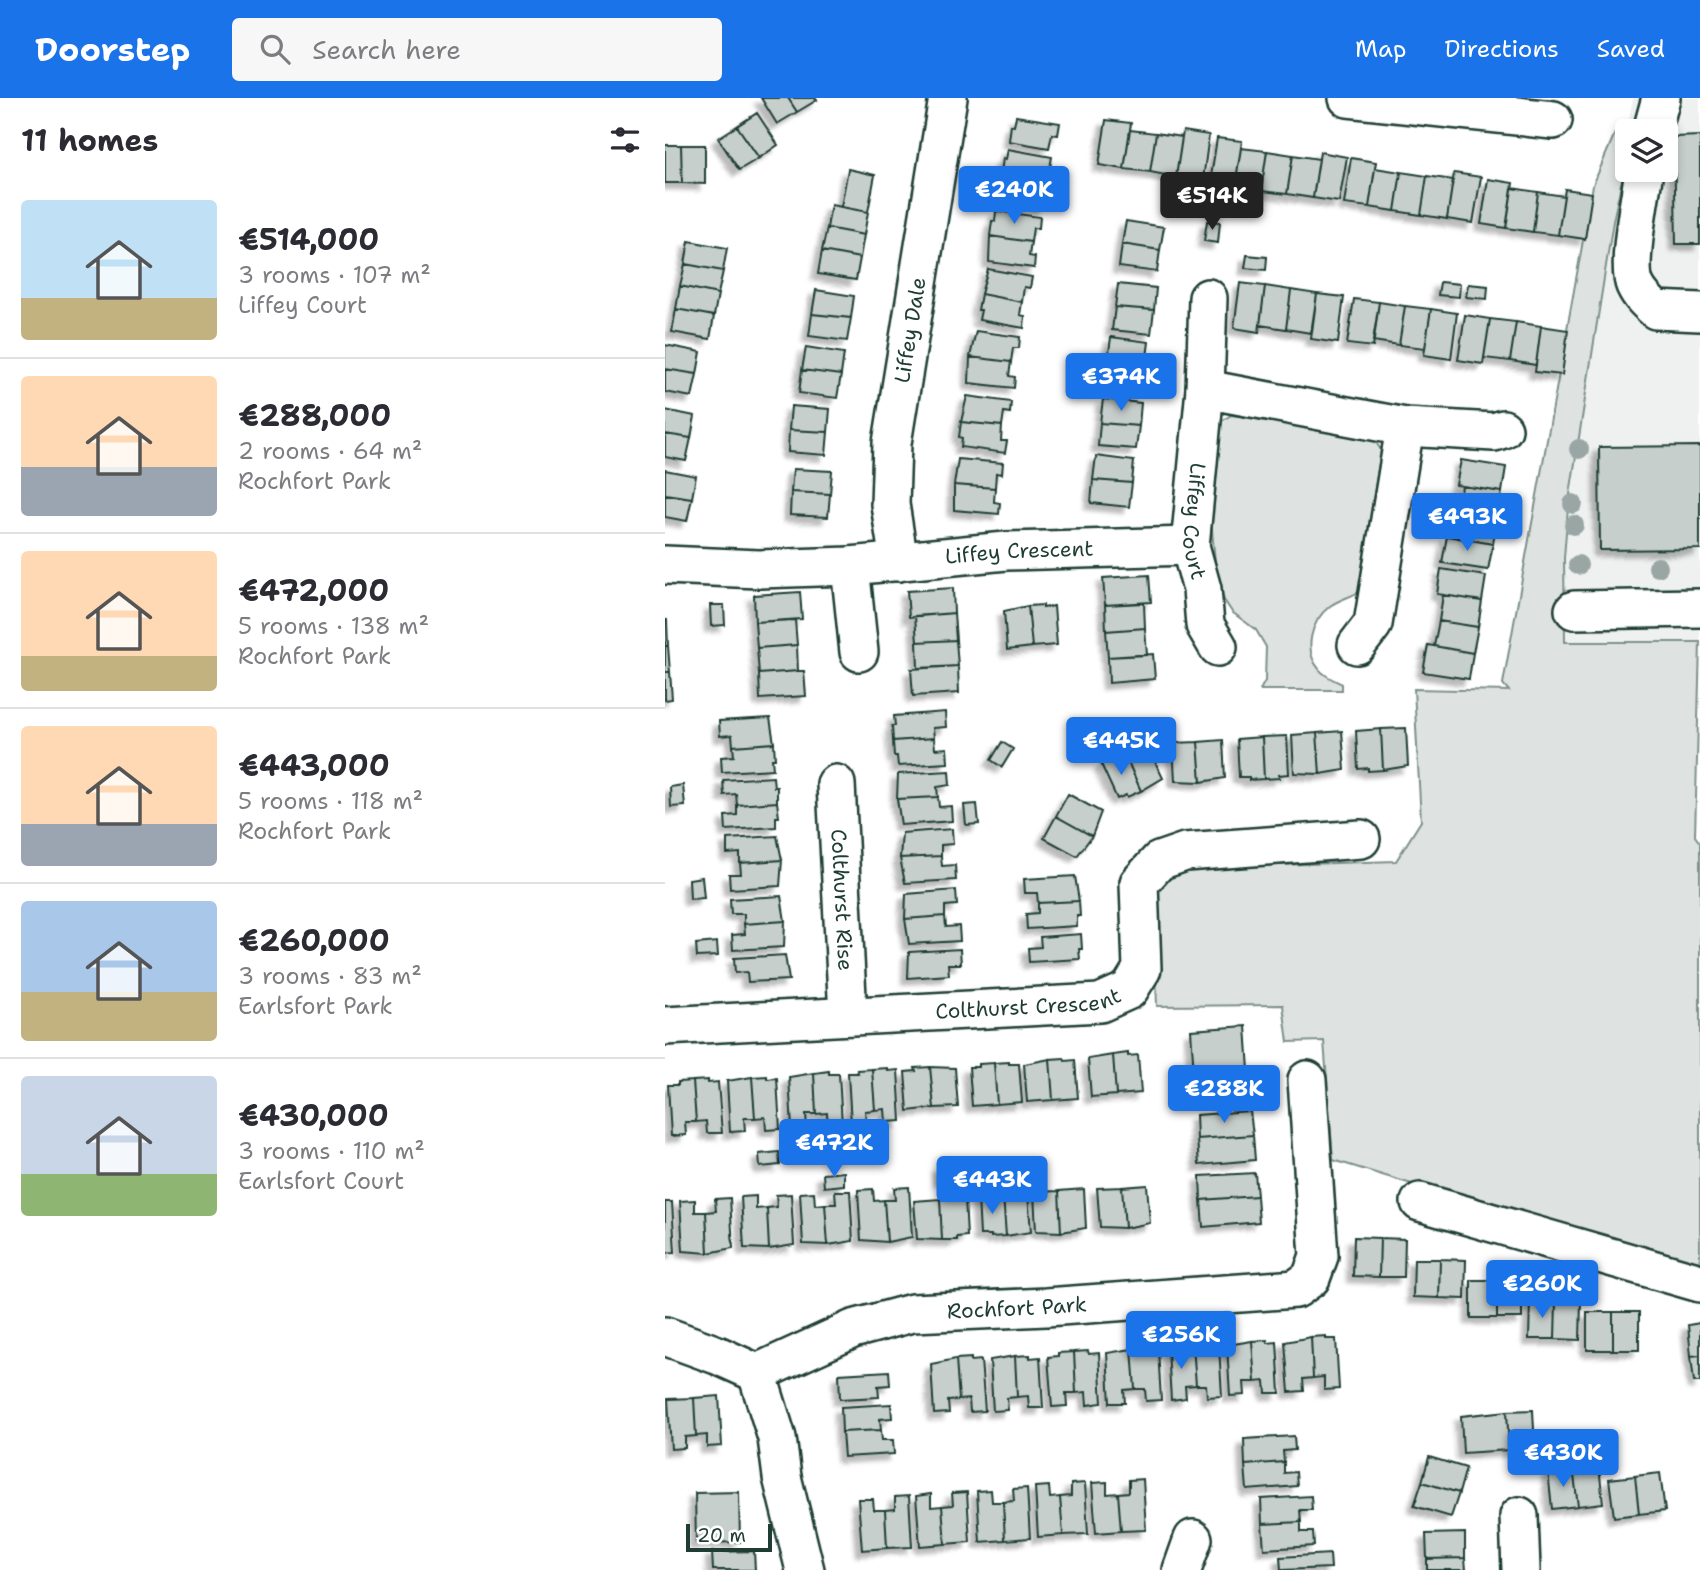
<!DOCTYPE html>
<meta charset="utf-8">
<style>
:root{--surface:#fff;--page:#f7f7f7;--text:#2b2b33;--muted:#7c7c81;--line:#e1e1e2;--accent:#1a73e8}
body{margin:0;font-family:"Shantell Sans",sans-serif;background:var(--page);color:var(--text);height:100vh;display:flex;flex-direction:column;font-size:26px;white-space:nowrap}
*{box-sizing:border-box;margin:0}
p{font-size:23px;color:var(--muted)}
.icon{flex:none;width:38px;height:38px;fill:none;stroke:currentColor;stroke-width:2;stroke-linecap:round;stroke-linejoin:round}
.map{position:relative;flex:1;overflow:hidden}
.sheet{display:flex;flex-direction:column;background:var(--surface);width:665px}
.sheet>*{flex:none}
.tools{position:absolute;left:950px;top:21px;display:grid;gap:14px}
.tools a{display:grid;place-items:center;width:63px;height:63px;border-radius:7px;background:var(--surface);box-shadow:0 4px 10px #0003;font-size:35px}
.scale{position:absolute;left:21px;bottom:18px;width:86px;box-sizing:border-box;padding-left:7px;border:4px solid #1f3d34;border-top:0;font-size:19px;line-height:24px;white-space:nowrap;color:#1f3d34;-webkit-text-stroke:5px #fff;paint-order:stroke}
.price{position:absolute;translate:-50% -60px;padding:0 16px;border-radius:7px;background:var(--accent);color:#fff;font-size:23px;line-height:46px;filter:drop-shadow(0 2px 4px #0008)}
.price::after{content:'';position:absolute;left:50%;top:42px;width:21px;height:16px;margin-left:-10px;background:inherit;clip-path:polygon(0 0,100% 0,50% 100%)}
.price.current{background:#222;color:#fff}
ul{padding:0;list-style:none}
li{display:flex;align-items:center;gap:21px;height:175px;padding:0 21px}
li+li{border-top:2px solid var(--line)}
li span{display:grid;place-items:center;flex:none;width:196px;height:140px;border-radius:7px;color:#555}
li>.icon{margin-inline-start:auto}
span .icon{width:84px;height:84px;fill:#fffc;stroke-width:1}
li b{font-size:30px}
h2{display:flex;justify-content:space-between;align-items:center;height:84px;padding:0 21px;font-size:30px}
header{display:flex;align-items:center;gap:42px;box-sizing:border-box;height:98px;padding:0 35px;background:var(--accent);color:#fff}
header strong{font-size:33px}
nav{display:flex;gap:38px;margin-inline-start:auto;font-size:24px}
.search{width:490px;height:63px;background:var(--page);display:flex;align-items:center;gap:18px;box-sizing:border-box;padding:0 24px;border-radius:7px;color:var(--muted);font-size:26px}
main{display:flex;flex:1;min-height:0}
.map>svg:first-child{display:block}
.built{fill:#eef1f0;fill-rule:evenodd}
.green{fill:#dee3e2;stroke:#7e908b;stroke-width:2}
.building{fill:#c7cfcc;stroke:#1f3d34;stroke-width:2;filter:url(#shadow)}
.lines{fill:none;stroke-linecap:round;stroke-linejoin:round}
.minor-casing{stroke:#1f3d34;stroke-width:42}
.minor{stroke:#fff;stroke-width:37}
.tree{fill:#99a6a3}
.labels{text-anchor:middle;stroke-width:5;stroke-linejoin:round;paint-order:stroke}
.street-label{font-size:21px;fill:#1f3d34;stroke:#fff}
</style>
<header>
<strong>Doorstep</strong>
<div class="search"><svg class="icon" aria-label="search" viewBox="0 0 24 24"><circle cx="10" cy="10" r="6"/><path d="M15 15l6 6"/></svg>Search here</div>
<nav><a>Map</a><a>Directions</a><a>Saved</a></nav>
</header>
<main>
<section class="sheet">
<h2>11 homes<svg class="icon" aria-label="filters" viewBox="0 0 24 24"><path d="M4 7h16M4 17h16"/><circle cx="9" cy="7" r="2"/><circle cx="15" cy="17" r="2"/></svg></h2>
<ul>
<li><span style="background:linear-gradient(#bfe0f5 70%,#c2b280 0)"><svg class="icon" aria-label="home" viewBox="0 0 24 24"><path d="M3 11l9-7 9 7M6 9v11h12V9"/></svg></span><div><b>€514,000</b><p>3 rooms · 107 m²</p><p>Liffey Court</p></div></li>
<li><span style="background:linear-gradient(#ffd9b3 65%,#9aa5b1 0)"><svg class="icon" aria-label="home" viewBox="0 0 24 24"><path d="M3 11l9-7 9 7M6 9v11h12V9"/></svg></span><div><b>€288,000</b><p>2 rooms · 64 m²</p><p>Rochfort Park</p></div></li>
<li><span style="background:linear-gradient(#ffd9b3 75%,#c2b280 0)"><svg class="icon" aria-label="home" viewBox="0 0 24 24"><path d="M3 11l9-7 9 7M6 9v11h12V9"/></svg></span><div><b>€472,000</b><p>5 rooms · 138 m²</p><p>Rochfort Park</p></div></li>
<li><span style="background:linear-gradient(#ffd9b3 70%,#9aa5b1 0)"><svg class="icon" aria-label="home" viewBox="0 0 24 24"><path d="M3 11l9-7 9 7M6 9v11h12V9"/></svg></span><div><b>€443,000</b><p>5 rooms · 118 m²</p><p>Rochfort Park</p></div></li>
<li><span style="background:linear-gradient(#a9c7e8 65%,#c2b280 0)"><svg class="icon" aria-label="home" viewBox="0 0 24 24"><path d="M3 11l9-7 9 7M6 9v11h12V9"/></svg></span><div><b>€260,000</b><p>3 rooms · 83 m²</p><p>Earlsfort Park</p></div></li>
<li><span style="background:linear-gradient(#c9d6e8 70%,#8fb573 0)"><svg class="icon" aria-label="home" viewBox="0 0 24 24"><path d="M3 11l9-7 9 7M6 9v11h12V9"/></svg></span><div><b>€430,000</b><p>3 rooms · 110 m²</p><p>Earlsfort Court</p></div></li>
</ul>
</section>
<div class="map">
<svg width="1035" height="1472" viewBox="0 0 1035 1472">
<defs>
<filter id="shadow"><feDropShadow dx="-6" dy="6" stdDeviation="2" flood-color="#0004"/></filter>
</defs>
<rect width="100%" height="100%" fill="#fff"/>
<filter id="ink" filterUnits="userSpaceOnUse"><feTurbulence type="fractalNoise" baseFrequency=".0143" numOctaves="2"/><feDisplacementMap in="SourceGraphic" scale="14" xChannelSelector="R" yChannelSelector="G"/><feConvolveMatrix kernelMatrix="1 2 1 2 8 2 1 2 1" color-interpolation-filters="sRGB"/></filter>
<g filter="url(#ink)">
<!-- built -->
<path class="built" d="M968,0H1035V588L849,593ZM962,33H1001V72H962Z"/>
<!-- green -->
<path class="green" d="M957,34L962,36V59L948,123L903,409L899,460L900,544H1035L1030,738L1035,745V1174L668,1062L659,943L623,944L618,907L492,908L488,799L498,778L519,770L731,763L756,723L749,591L844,593L838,586L928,87L950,35Z
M566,317L696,334L708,340L716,352L694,494C685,499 673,502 665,508C646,523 638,552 654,571C659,578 669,582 677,586V592H595L600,583L601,549L591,532L567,514L559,502L551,474L544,400L554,325Z"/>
<!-- building -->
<path class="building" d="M96,0H123L132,14L112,26Z
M123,0H150L152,2L132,14Z
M92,15L113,47L94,60L72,28Z
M351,18L395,25L393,37L387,36L384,50L344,43L346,27L349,28Z
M441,22L466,25L459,71L434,67Z
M72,28L94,60L74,72L53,40Z
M465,32L491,35L485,74L459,71Z
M518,33L544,37L538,82L511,79Z
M491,35L517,39L511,79L485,74Z
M1035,38V146H1011L1009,39Z
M552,40L577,43L570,88L545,85Z
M0,47H16L17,85H0Z
M16,47H40V86L17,85Z
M576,50L602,53L596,93L570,88Z
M343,51L387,59L385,70L379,69L377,83L336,76L338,60L341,61Z
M602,53L628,57L622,96L596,93Z
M655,54L682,59L674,104L648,100Z
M628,57L654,61L648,100L622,96Z
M686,60L711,64L704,109L679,106Z
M710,70L736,74L730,113L704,109Z
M183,71L210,77L203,114L176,109Z
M736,74L762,78L756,117L730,113Z
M789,75L816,79L808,125L782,121Z
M336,76L377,83L374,97L380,98L378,109L334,102L336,92L333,91Z
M762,78L788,82L782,121L756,117Z
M823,81L848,85L841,130L816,126Z
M847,90L873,94L868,134L841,130Z
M900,91L927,95L920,141L893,137Z
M873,94L899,98L893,137L868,134Z
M166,107L203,114L199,137L162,130Z
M331,113L375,119L374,130H368L366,144L325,138L327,123H330Z
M461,123L499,129L495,152L457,146Z
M542,123L555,124L553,145L539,143Z
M162,130L199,137L195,160L157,153Z
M325,138L366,144L364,158L370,159L369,170L324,164Z
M24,143L62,150L58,173L20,166Z
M457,146L495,152L492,174L454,169Z
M157,153L195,160L191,182L153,176Z
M582,157L602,159L601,172L580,170Z
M20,166L58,173L53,196L15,188Z
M323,171L367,179L365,190L359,189L357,204L316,196Z
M775,184L795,186L794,199L773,197Z
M575,185L600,188L594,234L569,230Z
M453,186L491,190L489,212L450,209Z
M803,186L823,188L822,201L801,199Z
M15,188L53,196L49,218L11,211Z
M600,188L626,192L621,231L595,227Z
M151,192L189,198L186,220L147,216Z
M626,192L652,196L646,235L621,231Z
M316,196L357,204L355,217L360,218L359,230L314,222L316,212H313Z
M652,196L679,199L673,245L646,241Z
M689,201L714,204L708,249L682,246Z
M714,204L740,208L734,247L708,243Z
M740,208L766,211L760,250L734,247Z
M450,209L489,212L486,236L447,232Z
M11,211L49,218L45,241L7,234Z
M766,211L792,215L786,261L759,257Z
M147,216L186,220L182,243L144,238Z
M800,217L825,221L818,266L793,262Z
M825,221L851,224L845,263L819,260Z
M851,224L876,228L871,267L845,263Z
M876,228L903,232L897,277L870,274Z
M311,233L355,239L354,250H348L346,264L305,259Z
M446,239L484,244L481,267L443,262Z
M0,247L36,254L32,276L0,271Z
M141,249L179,255L176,277L137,272Z
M305,259L346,264L344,278L350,279L349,290L304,285Z
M443,262L481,267L477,290L439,285Z
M0,271L32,276L27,299L0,294Z
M137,272L176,277L172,300L134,295Z
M302,298L346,304L345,315L339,314L337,328L296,324Z
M438,301L476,305L474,328L435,325Z
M126,308L165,311L163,334L124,332Z
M0,312L30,318L26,340L0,336Z
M296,324L337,328L336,343H342L340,355L296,349L297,340L294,339Z
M435,325L474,328L471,351L433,348Z
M124,332L163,334L161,357L123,354Z
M0,336L26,340L21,363L0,359Z
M1035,348V451L935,452L934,349Z
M431,358L469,363L467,385L428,382Z
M293,361L338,365L337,376L331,375L330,390L289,387Z
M796,362L841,369L837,394L791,387Z
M128,371L167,373L165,396L126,394Z
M0,372L31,378L27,400L0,396Z
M428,382L467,385L464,409L426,405Z
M289,387L330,390L329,404L335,405L334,416L289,412Z
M797,388L837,394L832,420L793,414Z
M126,394L165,396L163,419L125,417Z
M0,396L27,400L22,423L0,419Z
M793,414L832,420L828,446L789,439Z
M782,438L828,446L823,472L777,465Z
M776,471L821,478L817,503L772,496Z
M484,477L486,504L440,507L438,480Z
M288,490L289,515L244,519L242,493Z
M135,494L137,521L90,524L89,497Z
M778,497L817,503L813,529L774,523Z
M479,505L480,530L441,533L440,507Z
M45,507H59L60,527L46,528Z
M378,507V510L389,508L392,547L367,549L363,508Z
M363,508L367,549L342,552L339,513Z
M289,515L291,542L252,544L250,518Z
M0,522H2L3,548H0Z
M130,522L132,547L92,550L90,524Z
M774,523L813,529L808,555L769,548Z
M480,530L482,557L443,559L441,533Z
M291,542L293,568L253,570L252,544Z
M132,547L133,573L94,576L92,550Z
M763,547L808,555L804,581L758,574Z
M0,548H3L5,574H0Z
M488,556L490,581L444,585L443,559Z
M293,568L294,595L248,598L246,571Z
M133,573H139L141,598L95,601L94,576Z
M0,574H5L7,601L0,602Z
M280,614L281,629L268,630L269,640L228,643L227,628H230L229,618Z
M105,620L109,645L68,648L67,637L55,638L54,623Z
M741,630L743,668L718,672L716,631Z
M716,631L718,672L703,673V670L693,671L691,633Z
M677,633L680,672L655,676L652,635Z
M652,635L655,676L629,675L627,637Z
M622,638L624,676L614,677V680L599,681L597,639Z
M597,639L599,681L584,682V679H574L572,641Z
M269,640L270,651L282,650L283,665L233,668L232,658H229L228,643Z
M558,642L560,680L536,684L533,644Z
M337,644L348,651L337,669L326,662Z
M533,644L536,684L510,683L508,645Z
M109,645L110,661H107L108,671L57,674L56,659L69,658L68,648Z
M481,645L498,680L476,693L459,655Z
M459,655L476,693L462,699L461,697L452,701L436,666Z
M284,673L285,687L272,689L273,699L232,701L233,676Z
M108,679L109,689H112V704L72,707L71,696L59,697L58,682Z
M18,687L20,708L6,709L5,689Z
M403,696L436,714L427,738L391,718Z
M273,699L274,709L286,708L287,723L236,727L232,701Z
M112,704L114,719H111V729L61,732L60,718L72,717V707Z
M312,706L314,726L301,727L299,707Z
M391,718L427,738L412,758L379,740Z
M287,731L288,746L276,747V758L235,760L237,735Z
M112,738L117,762L75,765V755L62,756V741Z
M276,758L277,768L290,767L291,782L240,785L235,760Z
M117,762L115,788L65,791L64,776H76L75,765Z
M410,778L414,803L373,805L372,795H360L359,781Z
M37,779L39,800L25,801L24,781Z
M291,792L292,807L280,808V818L240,821L241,796Z
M116,798L120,823L79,826V816H66L65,801Z
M414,803L415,818H412V828L362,831L361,816L373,815V805Z
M280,818L281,829L294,828L295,843L244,846L240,821Z
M120,823L119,849L68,852L67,837L80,836L79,826Z
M416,836L417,851H414L415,861L364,864L363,850L376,849L375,839Z
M52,844L53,858L32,859L31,846Z
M295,851L296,866H283L284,877L243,880L244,854Z
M120,857L124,882L83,884L82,874L70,875L69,860Z
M581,928L584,972L529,976L526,932Z
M463,955V958L473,957L476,995L451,997L448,957Z
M448,957L451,997L426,999L423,961Z
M399,960L400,963L410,962L413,1000L388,1002L385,961Z
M385,961L388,1002L362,1004L359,966Z
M344,964V966H354L357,1004L332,1006L329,965Z
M329,965L332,1006L307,1008L304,969H314V966Z
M265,969L269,1010L243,1013L240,974L251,973L250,970Z
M265,969L290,970L293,1009L269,1010Z
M223,970V973L233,972L236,1023L221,1024L220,1011L210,1012L207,971Z
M207,971L210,1012L200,1013L201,1025L186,1026L183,975H193L192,972Z
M584,972L586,998L530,1002L529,976Z
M164,973V976H174L177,1026L163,1027L162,1015L151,1016L149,975Z
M149,975L151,1016H141L142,1029L127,1030L124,979Z
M102,978V981L112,980L115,1031L101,1032L100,1019L90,1020L87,979Z
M87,979L90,1020H79L80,1033L65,1034L62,983Z
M43,982V985L53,984L57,1035H42L41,1023L31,1024L28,983Z
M28,983L31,1024H20L21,1037L6,1038L3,987H13V984Z
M585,1013L588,1037L532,1041L531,1017Z
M588,1037L590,1062L534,1067L532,1041Z
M114,1054L115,1067L95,1069L94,1056Z
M355,1061L356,1074L336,1075L335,1062Z
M293,1067L294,1081L274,1082L273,1069Z
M179,1074V1087L159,1089L158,1076Z
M590,1075L592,1098L536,1102L535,1078Z
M482,1087L485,1125L460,1130L457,1089Z
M244,1089L247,1139L222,1144L219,1102H230L229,1090Z
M457,1089L460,1130L435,1129L432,1090Z
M208,1091L209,1103L219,1102L222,1144L196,1142L193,1092Z
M419,1091L421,1130L396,1134L394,1093Z
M170,1093H185L188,1143L163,1147L160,1106H171Z
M394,1093L396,1134L371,1133L369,1094Z
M149,1094L150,1107L160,1106L163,1147L138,1146L135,1095Z
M126,1096L129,1147L104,1151L102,1110L112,1109L111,1097Z
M363,1096L366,1134L341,1138L338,1097Z
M338,1097L341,1138L326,1139V1137H315L313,1099Z
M91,1098V1111L102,1110L104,1151L79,1150L76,1099Z
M592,1098L594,1124L538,1129L536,1102Z
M65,1100L68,1150L43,1155L41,1114L51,1113L50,1101Z
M300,1100L302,1138L292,1139V1142H277L275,1101Z
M275,1101L277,1142L252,1141L249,1103Z
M30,1102V1114H41L43,1155L18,1153L15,1103Z
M0,1104H7L10,1154L0,1155Z
M689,1139L715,1140L714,1179L688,1178Z
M715,1140L740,1141L739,1179H714Z
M749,1161H775L774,1200L748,1199Z
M775,1161L801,1162L800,1201L774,1200Z
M806,1182H832V1220H806Z
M832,1182H857V1220H832Z
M865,1202L891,1203L890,1241H864Z
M891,1203H916L915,1242L890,1241Z
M922,1214H948V1252H922Z
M948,1214H974V1252H948Z
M1035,1225V1257L1026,1258L1023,1227Z
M661,1238V1241H671L674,1291L659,1292V1279L648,1280L646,1239Z
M646,1239L648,1280L638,1281L639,1293L624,1294L620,1244Z
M602,1242V1245L612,1244L615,1295H601L600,1283L590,1284L587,1243Z
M587,1243L590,1284H579L580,1297L565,1298L562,1247Z
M543,1246V1248H554L557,1298L542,1299L541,1287H531L528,1247Z
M528,1247L531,1287L520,1288L521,1300L506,1302L503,1251Z
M482,1250V1252L493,1251L496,1302L481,1303L480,1291H470L467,1251Z
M467,1251L470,1291L459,1292L460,1305H445L442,1255Z
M423,1253L424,1256L434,1255L437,1305L422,1307L421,1294L411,1295L409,1254Z
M409,1254L411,1295H401L402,1308L387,1309L383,1259L393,1258V1255Z
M365,1257V1260L375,1259L378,1310H364L363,1298L352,1299L350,1258Z
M1035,1257V1284H1029L1026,1258Z
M350,1258L352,1299L342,1300L343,1312L328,1313L325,1262Z
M306,1260V1263L316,1262L320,1313L305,1314L304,1301L294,1302L291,1261Z
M291,1261L294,1302L283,1303L284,1315L269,1316L266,1266Z
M224,1273L225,1287L213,1288L214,1299L175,1301L174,1276Z
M54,1298L57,1348L42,1349V1337L31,1338L29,1300Z
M29,1300L31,1338L20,1339V1350L6,1351L3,1301Z
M226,1306L227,1320L215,1321L216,1332L177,1334L176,1309Z
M868,1312L870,1351L844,1352L842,1313Z
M842,1313L844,1352L798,1355L796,1318Z
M216,1332L217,1342H228L229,1356L179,1359L177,1334Z
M629,1338L630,1352L618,1353L619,1364L580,1367L579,1341Z
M764,1359L801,1370L794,1395L757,1384Z
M619,1364V1375L631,1374L632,1388L582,1392L580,1367Z
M934,1367L938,1405L913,1408L908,1370Z
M908,1370L913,1408L887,1411L883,1373Z
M995,1375L1000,1413L974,1416L970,1378Z
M970,1378L974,1416L949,1419L944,1381Z
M478,1381L481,1432L456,1433L453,1395L464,1394V1382Z
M442,1384V1396L453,1395L456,1433L431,1435L427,1385Z
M757,1384L794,1395L786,1419L749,1408Z
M420,1385L423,1436L398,1437L395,1399L406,1398V1386Z
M384,1388L385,1400L395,1399L398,1437L373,1439L370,1389Z
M362,1390L365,1440L340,1442L338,1404L349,1403L348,1391Z
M326,1392L327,1404H338L340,1442L315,1444L312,1393Z
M74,1394L75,1444L31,1445L30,1395Z
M302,1394L305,1444L280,1446L277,1408L288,1407L287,1395Z
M266,1396V1409L277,1408L280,1446L255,1448L251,1398Z
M244,1398L247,1449L222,1450L220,1412L230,1411V1399Z
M646,1398L647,1412H635L636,1424L597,1426L596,1401Z
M193,1401H208L209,1412H220L222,1450L197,1452Z
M636,1424V1434H648L649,1448L599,1451L597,1426Z
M800,1435V1460L762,1461L761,1436Z
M89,1453L90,1472H48L47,1454Z
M665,1456L666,1470L616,1472L615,1459Z
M800,1460L801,1472H762V1461Z"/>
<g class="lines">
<defs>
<g id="minor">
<path d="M683,0L888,22"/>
<path d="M987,33L996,0"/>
<path d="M979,72C976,97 961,166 970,187C975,198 983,205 991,212L1035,214"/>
<path id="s1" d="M543,200L540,291L525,448L537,491L540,527L553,549"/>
<path d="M540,291L740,329L829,334L838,331"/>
<path id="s2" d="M234,464L225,406L227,345L283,0"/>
<path id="s3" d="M0,467L94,471L185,468L341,453L525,448"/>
<path d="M185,468L194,554"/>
<path d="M909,512L1035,510"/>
<path d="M692,547L708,526L740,329"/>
<path id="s4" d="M171,686L183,918"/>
<path id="s5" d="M0,928L435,905L464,892L477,871L474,785L494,763L520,754L696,741"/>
<path d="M755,1104L1035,1185"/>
<path id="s6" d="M0,1238L52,1257L92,1275L188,1231L247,1215L381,1209L631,1191L646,1180L654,1158L642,982"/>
<path d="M92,1275L112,1340L117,1379L140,1472"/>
<path d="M854,1418L856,1472"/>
<path d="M517,1472L528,1441"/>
</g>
</defs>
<!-- minor casing -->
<use href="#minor" class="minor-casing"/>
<!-- minor -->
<use href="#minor" class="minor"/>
</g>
<!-- trees -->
<g class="tree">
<circle cx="914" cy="351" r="10"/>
<circle cx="908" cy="406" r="10"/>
<circle cx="909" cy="427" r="10"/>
<circle cx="913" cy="467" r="10"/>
<circle cx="993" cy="469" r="10"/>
</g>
</g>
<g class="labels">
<!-- street labels -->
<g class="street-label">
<text dy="7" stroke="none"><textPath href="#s2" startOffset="234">Liffey Dale</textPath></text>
<text dy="7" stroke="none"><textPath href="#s1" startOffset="224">Liffey Court</textPath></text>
<text dy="7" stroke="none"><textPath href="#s3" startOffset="355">Liffey Crescent</textPath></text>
<text dy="7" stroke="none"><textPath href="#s4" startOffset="116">Colthurst Rise</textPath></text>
<text dy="7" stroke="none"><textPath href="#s5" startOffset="364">Colthurst Crescent</textPath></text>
<text dy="7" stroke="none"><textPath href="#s6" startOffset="371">Rochfort Park</textPath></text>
</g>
</g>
</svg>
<div class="tools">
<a><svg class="icon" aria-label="layers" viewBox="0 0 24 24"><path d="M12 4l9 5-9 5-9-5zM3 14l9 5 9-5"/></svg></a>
</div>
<div class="scale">20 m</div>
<b class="price" style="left:349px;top:128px">€240K</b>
<b class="price current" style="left:547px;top:134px">€514K</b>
<b class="price" style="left:456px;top:315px">€374K</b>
<b class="price" style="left:802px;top:455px">€493K</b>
<b class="price" style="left:456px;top:679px">€445K</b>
<b class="price" style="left:559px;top:1027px">€288K</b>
<b class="price" style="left:169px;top:1081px">€472K</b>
<b class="price" style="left:327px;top:1118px">€443K</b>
<b class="price" style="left:877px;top:1222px">€260K</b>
<b class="price" style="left:516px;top:1273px">€256K</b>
<b class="price" style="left:898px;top:1391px">€430K</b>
</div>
</main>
